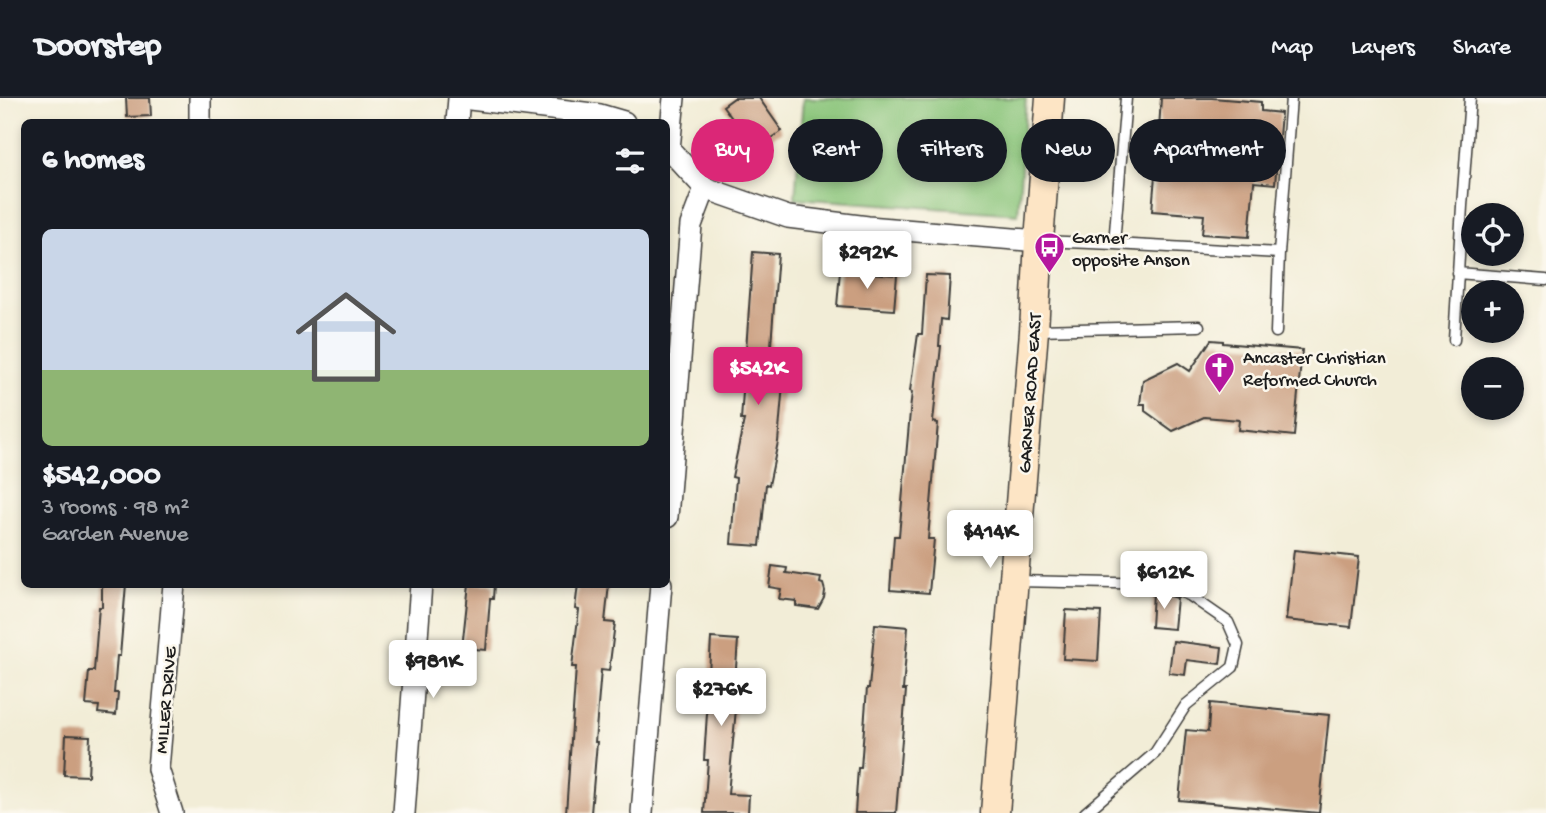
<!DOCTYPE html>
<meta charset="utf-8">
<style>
:root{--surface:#171b24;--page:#20242c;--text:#f1f3f6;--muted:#9ea1a6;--line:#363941;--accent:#db2777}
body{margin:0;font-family:"Gochi Hand",sans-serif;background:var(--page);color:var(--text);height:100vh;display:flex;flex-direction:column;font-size:26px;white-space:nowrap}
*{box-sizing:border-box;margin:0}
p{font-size:23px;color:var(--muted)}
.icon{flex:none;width:38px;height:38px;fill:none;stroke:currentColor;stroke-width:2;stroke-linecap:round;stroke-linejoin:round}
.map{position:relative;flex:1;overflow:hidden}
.panel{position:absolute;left:21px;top:21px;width:649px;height:469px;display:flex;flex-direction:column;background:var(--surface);border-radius:10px;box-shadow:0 4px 10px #0003}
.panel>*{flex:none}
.guide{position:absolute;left:691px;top:21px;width:665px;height:63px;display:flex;gap:14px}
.fabs{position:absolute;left:1461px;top:105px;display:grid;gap:14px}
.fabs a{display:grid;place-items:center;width:63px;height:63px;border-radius:50%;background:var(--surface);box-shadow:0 4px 10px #0003;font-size:35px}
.price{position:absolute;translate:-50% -60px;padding:0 16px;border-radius:7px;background:#fff;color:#222;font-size:23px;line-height:46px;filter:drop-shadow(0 2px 4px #0008)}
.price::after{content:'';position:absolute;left:50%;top:42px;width:21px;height:16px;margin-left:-10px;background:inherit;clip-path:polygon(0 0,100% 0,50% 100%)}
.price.selected{background:var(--accent);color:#fff}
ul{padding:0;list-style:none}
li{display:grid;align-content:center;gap:14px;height:371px;padding:0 21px}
li span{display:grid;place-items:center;height:217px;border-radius:10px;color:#555}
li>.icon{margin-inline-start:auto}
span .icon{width:126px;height:126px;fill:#fffc;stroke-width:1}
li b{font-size:30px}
h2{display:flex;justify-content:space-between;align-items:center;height:84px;padding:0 21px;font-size:30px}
.tag{padding:0 24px;border-radius:32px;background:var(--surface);box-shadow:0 4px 10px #0003;font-size:24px;line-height:63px}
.tag.selected{background:var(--accent);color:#fff}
header{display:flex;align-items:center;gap:42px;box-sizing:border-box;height:98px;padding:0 35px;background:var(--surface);border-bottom:2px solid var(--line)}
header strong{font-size:33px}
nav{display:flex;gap:38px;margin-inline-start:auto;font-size:24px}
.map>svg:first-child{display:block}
.green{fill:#89c479;stroke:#52704a;stroke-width:2}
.building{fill:#cb9f80}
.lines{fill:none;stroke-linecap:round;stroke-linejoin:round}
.lane-casing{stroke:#3c3b38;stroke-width:13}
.street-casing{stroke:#3c3b38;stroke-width:24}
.secondary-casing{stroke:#3c3b38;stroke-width:31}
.lane{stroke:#fff;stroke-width:10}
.street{stroke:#fff;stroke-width:21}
.secondary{stroke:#fde5c5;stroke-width:28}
.labels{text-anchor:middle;stroke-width:5;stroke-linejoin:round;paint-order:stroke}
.poi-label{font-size:19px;fill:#1c1c1c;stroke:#fbf7ec;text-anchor:start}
.street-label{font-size:19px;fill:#1c1c1c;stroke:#fbf7ec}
</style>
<header>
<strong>Doorstep</strong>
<nav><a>Map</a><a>Layers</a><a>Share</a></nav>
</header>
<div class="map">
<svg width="1546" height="715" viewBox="0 0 1546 715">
<rect width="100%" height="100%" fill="#fbf7ec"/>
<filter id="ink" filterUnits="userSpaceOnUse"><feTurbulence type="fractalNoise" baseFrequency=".0143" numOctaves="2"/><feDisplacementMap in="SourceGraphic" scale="14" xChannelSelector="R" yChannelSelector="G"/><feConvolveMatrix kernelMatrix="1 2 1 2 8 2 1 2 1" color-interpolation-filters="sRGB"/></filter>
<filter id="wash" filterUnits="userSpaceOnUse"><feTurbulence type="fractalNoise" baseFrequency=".00686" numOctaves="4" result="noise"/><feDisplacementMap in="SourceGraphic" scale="28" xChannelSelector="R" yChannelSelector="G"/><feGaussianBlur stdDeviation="1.57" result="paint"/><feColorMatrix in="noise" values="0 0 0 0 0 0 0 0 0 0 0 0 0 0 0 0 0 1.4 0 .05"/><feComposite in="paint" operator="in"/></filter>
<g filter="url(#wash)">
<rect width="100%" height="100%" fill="#f2edd7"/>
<!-- green -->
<path class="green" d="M803,0H1026L1018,116L795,100Z"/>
<g id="blocks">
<!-- building -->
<path class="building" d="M126,0H150L151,18L127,19Z
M734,0H759L782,33L755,52L723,8Z
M1161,0H1212L1261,4V13L1281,15L1275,86L1254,84L1249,139L1202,136L1204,117L1152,113L1156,66L1143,65L1146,30L1159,31Z
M753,154L778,156L769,273L784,274L778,344L769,387L766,386L760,448L731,446L736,380L732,379L744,322H741Z
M840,173L897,177L894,212L837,208Z
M926,177L950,178L947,222L941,221L939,248H941L933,324L938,325L928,441H934L929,495L890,492L894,438H899L911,303L912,294L910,293L918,236H922Z
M1211,242L1223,243V245L1302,252L1294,338L1238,332L1239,322L1204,319L1173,333L1145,313V306H1140L1143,282L1178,265L1190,273Z
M1294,452L1359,459L1351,529L1286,522Z
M772,468L787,470L786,475L821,480L820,485L823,486L825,493L824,500L818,511L796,508V503L779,501L781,491L769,489Z
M102,486H126L120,558H117L114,595H118L116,617L98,615L99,608L86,607L89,573H94L99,509H102Z
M469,486H494L493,501H490L486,552L462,550Z
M578,486H609L605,524L615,525L609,573L601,572L595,644H597L591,715H566L576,569H572L579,512L575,511Z
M1153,495L1167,497L1177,500L1174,531L1151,529Z
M1066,512L1101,514L1098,563L1063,561Z
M875,526L908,529L903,592H906L896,715H855L858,670H861L867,590H869Z
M711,540L738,542L733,611H736L728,696L749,697L748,715H704L708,662H704L708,600L698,599L700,576H709Z
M1173,543L1222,549L1220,566L1187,562L1185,577L1169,575Z
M1210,605L1329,617L1319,715L1179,702L1186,632L1208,634Z
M66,637L90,638L88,678L64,677Z"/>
</g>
</g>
<g filter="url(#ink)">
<use href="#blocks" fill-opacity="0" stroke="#3c3b38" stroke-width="2"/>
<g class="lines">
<defs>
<path id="lane" d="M1042,143L1114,146L1126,0
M1114,146L1279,155
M1457,175L1546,182
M1037,232L1199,228
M1276,234L1279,155L1291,0
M1454,242L1462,108L1470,0
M1015,483L1162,486L1189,497L1228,524L1238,547L1233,569L1186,607L1155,655L1085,715"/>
<path id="street" d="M462,0L600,17L624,24
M200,24V0
M457,24L459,0
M667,49L705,90L788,119L868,129L1039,143
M669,51L674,0
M667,419L691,127L705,90
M172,715L158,671L174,486
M404,715L421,486
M642,715L661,486"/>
<path id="secondary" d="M995,715L1034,233L1039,143L1050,0"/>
</defs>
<!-- lane casing -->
<use href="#lane" class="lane-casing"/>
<!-- street casing -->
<use href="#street" class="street-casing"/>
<!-- secondary casing -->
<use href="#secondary" class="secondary-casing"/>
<!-- lane -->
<use href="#lane" class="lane"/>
<!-- street -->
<use href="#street" class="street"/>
<!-- secondary -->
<use href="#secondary" class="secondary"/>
</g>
</g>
<!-- icons -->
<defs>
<symbol id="bus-pin" viewBox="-11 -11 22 30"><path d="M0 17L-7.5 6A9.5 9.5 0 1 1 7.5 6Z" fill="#b5179e" stroke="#fbf7ec"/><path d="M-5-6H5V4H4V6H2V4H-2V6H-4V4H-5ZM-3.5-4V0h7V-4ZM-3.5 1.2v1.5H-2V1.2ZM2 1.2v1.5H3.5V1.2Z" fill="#fff"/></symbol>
<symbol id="church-pin" viewBox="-11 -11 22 30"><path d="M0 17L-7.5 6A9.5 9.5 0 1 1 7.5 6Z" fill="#b5179e" stroke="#fbf7ec"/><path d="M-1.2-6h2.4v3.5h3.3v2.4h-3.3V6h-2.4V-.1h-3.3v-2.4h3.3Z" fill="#fff"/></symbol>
</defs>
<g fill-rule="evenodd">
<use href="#bus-pin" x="1032" y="132" width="35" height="47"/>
<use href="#church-pin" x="1202" y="252" width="35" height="47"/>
</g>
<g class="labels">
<!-- poi labels -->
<g class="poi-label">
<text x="1072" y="145">Garner<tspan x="1072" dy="22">opposite Anson</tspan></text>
<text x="1243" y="265">Ancaster Christian<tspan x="1243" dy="22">Reformed Church</tspan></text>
</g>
<!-- street labels -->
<g class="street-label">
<text transform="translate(1028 295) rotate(-86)" y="7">GARNER ROAD EAST</text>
<text transform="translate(164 602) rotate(-85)" y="7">MILLER DRIVE</text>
</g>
</g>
</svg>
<div class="fabs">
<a><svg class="icon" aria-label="locate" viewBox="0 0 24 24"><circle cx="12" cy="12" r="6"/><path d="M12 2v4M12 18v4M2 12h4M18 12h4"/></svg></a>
<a>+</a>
<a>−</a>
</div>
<b class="price" style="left:867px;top:193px">$292K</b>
<b class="price selected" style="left:758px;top:309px">$542K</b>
<b class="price" style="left:990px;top:472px">$414K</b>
<b class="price" style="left:1164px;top:513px">$612K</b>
<b class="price" style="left:433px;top:602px">$981K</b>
<b class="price" style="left:721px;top:630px">$276K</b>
<div class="guide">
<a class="tag selected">Buy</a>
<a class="tag">Rent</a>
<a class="tag">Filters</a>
<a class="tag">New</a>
<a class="tag">Apartment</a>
</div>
<section class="panel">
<h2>6 homes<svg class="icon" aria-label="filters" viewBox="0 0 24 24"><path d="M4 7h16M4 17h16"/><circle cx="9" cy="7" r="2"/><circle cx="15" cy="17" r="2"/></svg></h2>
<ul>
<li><span style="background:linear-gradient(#c9d6e8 65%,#8fb573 0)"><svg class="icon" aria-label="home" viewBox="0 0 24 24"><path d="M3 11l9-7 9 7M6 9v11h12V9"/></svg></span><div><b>$542,000</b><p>3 rooms · 98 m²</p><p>Garden Avenue</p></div></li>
</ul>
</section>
</div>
